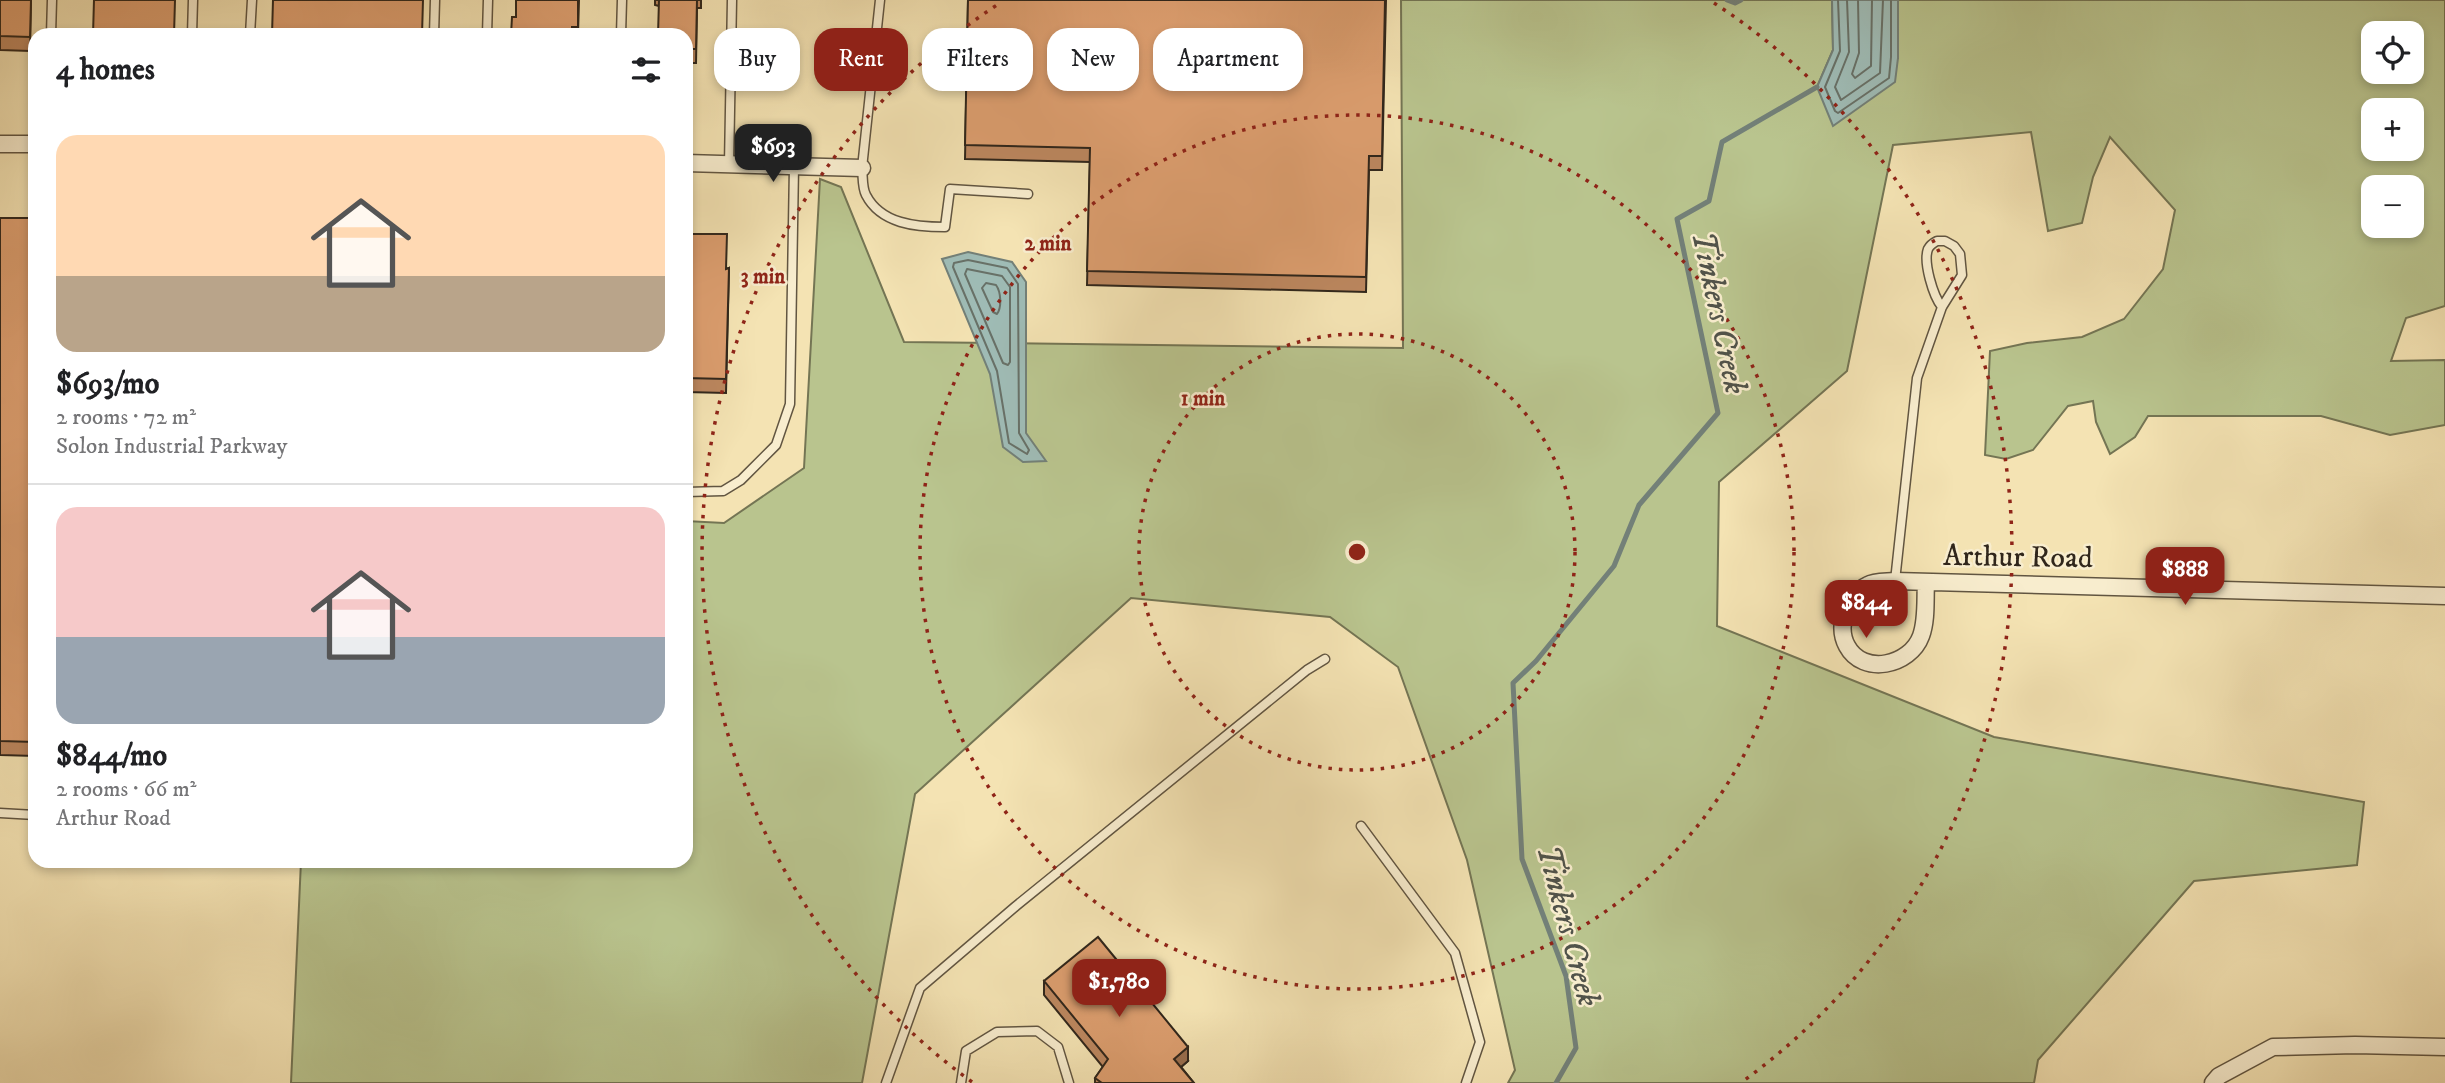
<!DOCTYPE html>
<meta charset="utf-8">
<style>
:root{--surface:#fff;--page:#f2f2f2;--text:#202124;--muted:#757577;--line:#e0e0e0;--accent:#8f2418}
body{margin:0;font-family:"IM FELL DW Pica",serif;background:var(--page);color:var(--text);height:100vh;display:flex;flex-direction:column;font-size:26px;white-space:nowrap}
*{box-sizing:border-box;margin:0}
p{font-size:23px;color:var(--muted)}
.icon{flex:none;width:38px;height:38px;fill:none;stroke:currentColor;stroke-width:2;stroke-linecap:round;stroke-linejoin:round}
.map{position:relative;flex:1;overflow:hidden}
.side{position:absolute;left:28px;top:28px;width:665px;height:840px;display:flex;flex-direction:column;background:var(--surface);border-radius:21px;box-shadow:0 4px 10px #0003}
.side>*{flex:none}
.hud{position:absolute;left:714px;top:28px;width:665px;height:63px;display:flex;gap:14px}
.controls{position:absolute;left:2361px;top:21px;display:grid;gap:14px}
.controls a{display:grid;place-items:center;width:63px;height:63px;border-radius:14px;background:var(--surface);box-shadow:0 4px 10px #0003;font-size:35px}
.price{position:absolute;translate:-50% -60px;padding:0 16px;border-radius:14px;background:var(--accent);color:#fff;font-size:23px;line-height:46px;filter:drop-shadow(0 2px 4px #0008)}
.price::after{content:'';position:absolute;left:50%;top:42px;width:21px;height:16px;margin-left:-10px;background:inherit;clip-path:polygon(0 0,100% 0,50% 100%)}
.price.current{background:#222;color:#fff}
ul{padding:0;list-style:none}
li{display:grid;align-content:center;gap:14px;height:371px;padding:0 28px}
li+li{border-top:2px solid var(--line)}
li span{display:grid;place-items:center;height:217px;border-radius:21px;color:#555}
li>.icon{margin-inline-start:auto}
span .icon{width:126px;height:126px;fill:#fffc;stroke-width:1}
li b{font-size:30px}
h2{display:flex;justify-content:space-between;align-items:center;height:84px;padding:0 28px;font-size:30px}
.pill{padding:0 24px;border-radius:21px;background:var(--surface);box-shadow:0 4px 10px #0003;font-size:24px;line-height:63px}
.pill.current{background:var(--accent);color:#fff}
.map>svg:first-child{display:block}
.green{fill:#b9c48e;stroke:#747554;stroke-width:2;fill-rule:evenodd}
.water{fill:#9fbcb6;stroke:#738078;stroke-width:2}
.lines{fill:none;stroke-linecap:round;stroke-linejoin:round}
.shore{stroke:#687168;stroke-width:2}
.stream{stroke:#738078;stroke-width:5}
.service-casing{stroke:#615541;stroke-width:11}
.minor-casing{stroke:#615541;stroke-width:19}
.service{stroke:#f8edce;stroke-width:8}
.minor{stroke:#f8edce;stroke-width:16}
.wall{fill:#bc875f;stroke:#30261b;stroke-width:2}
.shaded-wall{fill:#996e4d;stroke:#30261b;stroke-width:2}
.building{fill:#db9d6e;stroke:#30261b;stroke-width:2}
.ring{fill:none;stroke:#8f2418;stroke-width:3.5;stroke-dasharray:3.5 7}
.labels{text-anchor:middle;stroke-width:5;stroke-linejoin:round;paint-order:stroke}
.street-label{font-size:30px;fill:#30261b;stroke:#f8edce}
.water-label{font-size:32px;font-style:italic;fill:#51534a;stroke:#f8edce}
.centre{fill:#8f2418;stroke:#f8edce;stroke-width:3.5}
.ring-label{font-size:21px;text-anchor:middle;font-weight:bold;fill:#8f2418;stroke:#f8edce;stroke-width:5;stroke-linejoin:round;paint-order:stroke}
</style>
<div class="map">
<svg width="2445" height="1083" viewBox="0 0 2445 1083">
<rect width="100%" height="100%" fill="#f4e3b3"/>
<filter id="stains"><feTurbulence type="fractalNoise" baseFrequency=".00286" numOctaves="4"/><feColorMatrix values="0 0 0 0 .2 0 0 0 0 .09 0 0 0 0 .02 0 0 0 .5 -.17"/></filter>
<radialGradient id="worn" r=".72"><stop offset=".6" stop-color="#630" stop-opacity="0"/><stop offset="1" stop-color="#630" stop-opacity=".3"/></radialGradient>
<!-- green -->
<path class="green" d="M1401,0H1832L1833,50L1817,87L1898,58V0H2445V306L2406,318L2391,361L2445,360V425L2390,435L2321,416H2148L2135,437L2110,454L2096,422L2093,401L2068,406L2033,450L2006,459L1985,455L1990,351L2027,343L2082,337L2124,319L2163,269L2175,210L2110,137L2093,177L2082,223L2048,231L2031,132L1893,145L1847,371L1719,482L1717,626L1994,737L2364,802L2357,865L2194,881L2038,1060L2034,1083H1508L1515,1070L1467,860L1398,667L1330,617L1131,598L915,794L862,1083H291L301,861H686V521L724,523L804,468L820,179L841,187L904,342L1403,348ZM2373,33H2412V72H2373ZM2373,110H2412V149H2373ZM2373,187H2412V226H2373Z"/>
<!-- water -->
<path class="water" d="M1832,0H1898V58L1895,82L1833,126L1817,87L1833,50Z
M968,252L1012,262L1026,282V433L1046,461L1023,462L1003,447L990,374L942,259Z"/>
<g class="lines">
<!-- shore -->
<path class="shore" d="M1838,0L1840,51L1825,87L1835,111L1838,113L1889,78L1891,57V0
M1847,0L1849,52L1835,87L1841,100L1880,73L1883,0
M1858,0L1859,53L1852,74L1855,78L1871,66L1872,0
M968,260L1007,268L1018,284L1019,433L1029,450L1027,454L1009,443L997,371L953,267L954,263Z
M967,269L1002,276L1010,287V362L1008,365L1003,363L965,274Z
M986,283L996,285C1001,292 1002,307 997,314L993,312L982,288Z"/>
<!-- stream -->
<path class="stream" d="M1727,0L1735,3L1741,0
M1556,1083L1576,1048L1566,976L1522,859L1513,683L1536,661L1614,566L1639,505L1718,413L1677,219L1709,201L1722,142L1817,87"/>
<defs>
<path id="service" d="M880,0L862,168C863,176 862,188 866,195C881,224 916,227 945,227L950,189L1028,194
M51,35L52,0
M192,35L193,0
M250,35L252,0
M434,35L435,0
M487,35L488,0
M621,35L622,0
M729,165L732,0
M686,492L723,491L741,480L776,445L790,404L794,166
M1895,581L1917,378L1942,307L1962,275L1960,254L1954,246L1945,241H1937C1933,243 1930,245 1928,249C1923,262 1933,296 1942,307
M0,813L35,815
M1361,826L1455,953L1480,1042L1466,1083
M886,1083L920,988L1016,906L1307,670L1325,659
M961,1083L966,1051L997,1032L1037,1031L1058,1047L1069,1083"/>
<path id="minor" d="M0,144H35
M686,163L862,168
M1926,582C1925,599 1927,620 1921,636C1910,666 1863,676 1847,646C1836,626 1847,595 1868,585C1875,581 1887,582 1895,581L2445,596
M2213,1083L2219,1076L2273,1047L2355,1045L2445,1047"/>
</defs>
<!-- service casing -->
<use href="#service" class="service-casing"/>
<!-- minor casing -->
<use href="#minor" class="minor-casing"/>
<!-- service -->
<use href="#service" class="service"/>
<!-- minor -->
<use href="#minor" class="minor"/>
</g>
<!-- wall -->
<path class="wall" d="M0,0H31L30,51L0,50Z
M579,0L578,35H511Z
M655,0H701V8H697L696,63H686V35L659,6L655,5Z
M968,0H1386L1382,170H1369L1366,292L1087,285L1090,162L965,159Z
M0,218H35V756L0,755Z
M686,234L726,269L729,268L726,393L686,392Z
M1044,981L1188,1061L1181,1067L1194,1083H1095V1078L1103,1067L1044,995Z"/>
<!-- shaded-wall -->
<path class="shaded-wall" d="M1188,1047V1061L1174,1073V1059Z"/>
<!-- building -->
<path class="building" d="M0,0H31L30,37L0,36Z
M94,0H175L174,35H93Z
M273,0H423L422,35H272Z
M516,0H578V27H572V35H511L512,17H516Z
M659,0H697L696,49H686V35H658Z
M968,0H1385L1382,156H1369L1366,277L1087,271L1090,148L965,145Z
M0,218H35V742L0,741Z
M686,234H727L726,269L729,268L726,379L686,378Z
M1098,937L1188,1047L1174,1059L1194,1083H1102L1095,1078L1108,1059L1044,981Z"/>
<!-- distance rings -->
<g class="ring">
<circle cx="1357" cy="552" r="218"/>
<circle cx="1357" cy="552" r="437"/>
<path d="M972 1082A655 655 0 0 1 1000 3M1714 3A655 655 0 0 1 1742 1082"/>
</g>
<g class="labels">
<!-- street labels -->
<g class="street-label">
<text transform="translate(2018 556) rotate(1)" y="10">Arthur Road</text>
</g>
<!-- water labels -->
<g class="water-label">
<text transform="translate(1720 312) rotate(78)" y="11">Tinkers Creek</text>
<text transform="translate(1569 925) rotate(75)" y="11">Tinkers Creek</text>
</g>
</g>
<circle cx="1357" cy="552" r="10" class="centre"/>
<g class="ring-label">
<text x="1048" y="250">2 min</text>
<text x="763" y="283">3 min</text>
<text x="1203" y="405">1 min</text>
</g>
<rect width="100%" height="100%" filter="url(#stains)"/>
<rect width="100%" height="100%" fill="url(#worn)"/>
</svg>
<div class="controls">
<a><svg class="icon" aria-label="locate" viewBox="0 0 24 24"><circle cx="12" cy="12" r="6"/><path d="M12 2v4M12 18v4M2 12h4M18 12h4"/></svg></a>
<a>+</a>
<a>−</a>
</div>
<b class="price current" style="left:773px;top:184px">$693</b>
<b class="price" style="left:2185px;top:607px">$888</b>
<b class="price" style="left:1866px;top:640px">$844</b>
<b class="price" style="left:1119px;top:1019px">$1,780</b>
<div class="hud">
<a class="pill">Buy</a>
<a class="pill current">Rent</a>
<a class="pill">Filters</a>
<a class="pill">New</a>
<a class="pill">Apartment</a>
</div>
<section class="side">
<h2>4 homes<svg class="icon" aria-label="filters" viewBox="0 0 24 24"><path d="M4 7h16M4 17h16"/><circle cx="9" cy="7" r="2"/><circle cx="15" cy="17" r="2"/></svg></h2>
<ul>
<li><span style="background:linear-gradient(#ffd9b3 65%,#b9a48a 0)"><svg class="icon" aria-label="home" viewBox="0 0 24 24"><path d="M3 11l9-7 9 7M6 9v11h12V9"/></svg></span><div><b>$693/mo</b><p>2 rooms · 72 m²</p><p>Solon Industrial Parkway</p></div></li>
<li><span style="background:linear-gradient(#f6c9c9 60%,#9aa5b1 0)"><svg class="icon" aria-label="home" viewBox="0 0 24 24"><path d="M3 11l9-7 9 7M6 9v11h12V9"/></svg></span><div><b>$844/mo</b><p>2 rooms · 66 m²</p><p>Arthur Road</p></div></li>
</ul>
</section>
</div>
